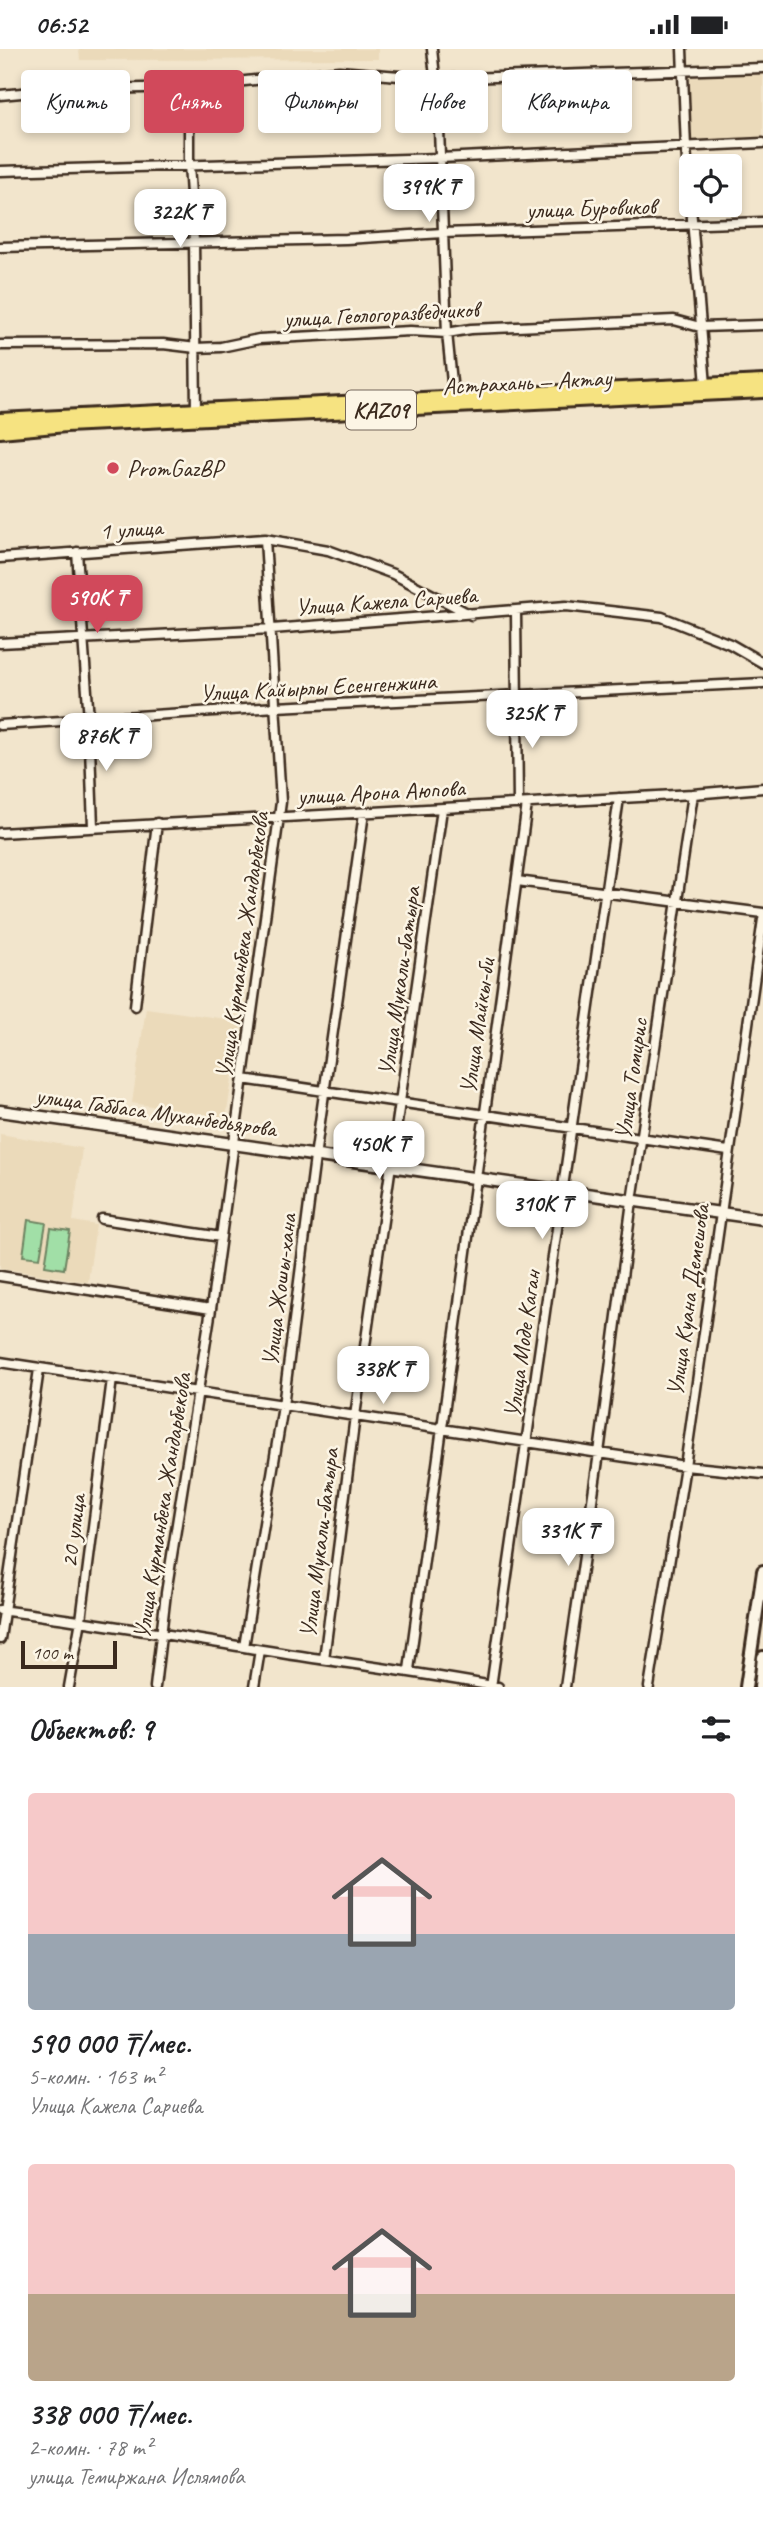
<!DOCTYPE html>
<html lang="ru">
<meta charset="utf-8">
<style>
:root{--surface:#fff;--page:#f2f2f2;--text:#202124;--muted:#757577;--accent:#d1495b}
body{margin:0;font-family:Caveat,sans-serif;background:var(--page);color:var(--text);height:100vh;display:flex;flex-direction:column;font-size:26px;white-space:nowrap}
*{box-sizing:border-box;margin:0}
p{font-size:23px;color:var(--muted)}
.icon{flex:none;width:38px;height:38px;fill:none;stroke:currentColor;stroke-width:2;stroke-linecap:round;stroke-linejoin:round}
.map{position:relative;height:1638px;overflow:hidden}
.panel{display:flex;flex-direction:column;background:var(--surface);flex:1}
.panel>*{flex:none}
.hud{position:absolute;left:21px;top:21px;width:721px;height:63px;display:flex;gap:14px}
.buttons{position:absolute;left:679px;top:105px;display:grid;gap:14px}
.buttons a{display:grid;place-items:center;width:63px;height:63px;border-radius:7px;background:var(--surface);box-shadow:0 4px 10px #0003;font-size:35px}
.scale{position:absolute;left:21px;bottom:18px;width:96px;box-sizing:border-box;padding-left:7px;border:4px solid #3b2a1e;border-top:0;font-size:19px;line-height:24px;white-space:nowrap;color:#3b2a1e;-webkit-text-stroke:5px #fcf5e5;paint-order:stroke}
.price{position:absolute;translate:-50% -60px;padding:0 16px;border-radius:14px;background:#fff;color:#222;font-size:23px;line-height:46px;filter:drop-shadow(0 2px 4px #0008)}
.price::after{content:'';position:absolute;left:50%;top:42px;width:21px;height:16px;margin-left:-10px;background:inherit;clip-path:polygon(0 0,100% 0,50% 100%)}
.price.current{background:var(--accent);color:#fff}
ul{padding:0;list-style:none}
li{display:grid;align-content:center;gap:14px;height:371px;padding:0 28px}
li span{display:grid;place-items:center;height:217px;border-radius:7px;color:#555}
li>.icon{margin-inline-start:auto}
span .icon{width:126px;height:126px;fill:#fffc;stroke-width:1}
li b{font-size:30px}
h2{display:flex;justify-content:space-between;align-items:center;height:84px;padding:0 28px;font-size:30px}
.chip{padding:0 24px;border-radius:7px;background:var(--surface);box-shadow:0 4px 10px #0003;font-size:24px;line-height:63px}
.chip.current{background:var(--accent);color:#fff}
.status{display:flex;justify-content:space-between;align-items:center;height:49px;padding:0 35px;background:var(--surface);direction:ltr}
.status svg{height:19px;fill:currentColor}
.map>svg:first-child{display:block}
.built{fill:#ebdaba}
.green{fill:#a1dfa7;stroke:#6e8462;stroke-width:2}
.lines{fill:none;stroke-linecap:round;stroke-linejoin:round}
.minor-casing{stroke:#3b2a1e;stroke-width:13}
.tertiary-casing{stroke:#3b2a1e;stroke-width:15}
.secondary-casing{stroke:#3b2a1e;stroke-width:16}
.trunk-casing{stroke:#3b2a1e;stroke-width:18}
.minor{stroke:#fcf5e5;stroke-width:8}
.tertiary{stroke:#fcf5e5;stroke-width:10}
.secondary{stroke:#fcf5e5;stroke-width:10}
.trunk{stroke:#f6e381;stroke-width:12}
.poi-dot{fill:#d1495b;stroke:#fcf5e5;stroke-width:2.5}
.labels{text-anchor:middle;stroke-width:5;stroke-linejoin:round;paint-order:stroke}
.shield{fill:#fcf5e5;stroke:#75675a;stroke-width:2}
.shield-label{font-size:23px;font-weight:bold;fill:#3b2a1e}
.street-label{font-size:24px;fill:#3b2a1e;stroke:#fcf5e5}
.poi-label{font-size:24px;fill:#3b2a1e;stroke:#fcf5e5;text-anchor:start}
</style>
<div class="status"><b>06:52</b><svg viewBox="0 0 49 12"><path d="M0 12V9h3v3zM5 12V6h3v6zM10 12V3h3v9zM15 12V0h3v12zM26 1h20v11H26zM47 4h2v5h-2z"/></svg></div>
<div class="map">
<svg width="763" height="1638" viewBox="0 0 763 1638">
<rect width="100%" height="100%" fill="#f2e5cc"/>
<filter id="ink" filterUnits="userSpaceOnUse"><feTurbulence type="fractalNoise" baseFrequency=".0143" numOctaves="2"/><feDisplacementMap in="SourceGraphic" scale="14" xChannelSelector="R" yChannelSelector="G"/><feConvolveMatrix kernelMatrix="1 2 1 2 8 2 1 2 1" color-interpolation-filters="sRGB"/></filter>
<g filter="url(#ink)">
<!-- built -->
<path class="built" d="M79,0H378V10L80,11Z
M763,25V88L692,92L689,28Z
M146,959L241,972L226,1069L132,1054Z
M0,1085L82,1099L73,1172L96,1176L88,1233L0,1219Z"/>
<!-- green -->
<path class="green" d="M28,1171L46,1174L40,1209L23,1207Z
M51,1179L70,1182L64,1220L45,1217Z"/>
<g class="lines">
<defs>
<path id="minor" d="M432,0L438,55L447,284L454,353
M682,0L686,99L706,336
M189,38V115L194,192L196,361
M0,46L54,41L189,38L339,22L435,30L763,19
M0,122L440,109L763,94
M0,198L346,190L443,184L763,173
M0,296L163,295L196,299L221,298L259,290L410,282L447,284L471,280L674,271L700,278L763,276
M77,503L89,671L93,778
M0,509L265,490L328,501L393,525L471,566
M516,563L518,755
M0,594L272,580L566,557L662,568L730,595L763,614
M0,676L276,658L763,634
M0,784L693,745L763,739
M517,832L763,864
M135,957L157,774
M243,1030L728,1102
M102,1170L221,1188
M0,1227L211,1260
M0,1313L685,1417L763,1425
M0,1561C88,1572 175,1587 262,1601C341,1614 420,1623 498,1638
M0,1590L39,1320
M244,1598L283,1357L315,1108L364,764
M324,1610L355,1367L442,760
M409,1621L527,755
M69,1638L81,1571L112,1330
M155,1638L166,1544L211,1260L281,753L265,490
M254,1638L260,1601
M491,1638L619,749
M565,1638L599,1404L632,1152L693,745
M649,1638L685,1417L763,870"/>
<path id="tertiary" d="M0,1062L763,1170"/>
<path id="secondary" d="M746,1638L763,1522
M760,1638L763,1608"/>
<path id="trunk" d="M0,371L763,333
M0,382L66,376L763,342"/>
</defs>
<!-- minor casing -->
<use href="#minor" class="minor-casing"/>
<!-- tertiary casing -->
<use href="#tertiary" class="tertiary-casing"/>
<!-- secondary casing -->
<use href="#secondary" class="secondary-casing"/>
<!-- trunk casing -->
<use href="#trunk" class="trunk-casing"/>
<!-- minor -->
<use href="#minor" class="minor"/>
<!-- tertiary -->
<use href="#tertiary" class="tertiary"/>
<!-- secondary -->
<use href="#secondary" class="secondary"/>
<!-- trunk -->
<use href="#trunk" class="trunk"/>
</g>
</g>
<!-- markers -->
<circle class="poi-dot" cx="113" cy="419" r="7"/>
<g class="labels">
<!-- shield labels -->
<rect class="shield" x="346" y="341.5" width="70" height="39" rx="5"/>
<g class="shield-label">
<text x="381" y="369">KAZ09</text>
</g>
<!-- street labels -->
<g class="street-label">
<text transform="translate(591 159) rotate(-2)" y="8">улица Буровиков</text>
<text transform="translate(381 265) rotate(-3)" y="8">улица Геологоразведчиков</text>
<text transform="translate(527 333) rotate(-3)" y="8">Астрахань — Актау</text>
<text transform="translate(131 480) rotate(-4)" y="8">1 улица</text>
<text transform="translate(386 552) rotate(-4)" y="8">Улица Кажела Сариева</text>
<text transform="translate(318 638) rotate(-3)" y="8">Улица Кайырлы Есенгенжина</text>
<text transform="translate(381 743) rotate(-3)" y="8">улица Арона Аюпова</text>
<text transform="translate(242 896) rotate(-82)" y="8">Улица Курманбека Жандарбекова</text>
<text transform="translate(399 932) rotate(-82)" y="8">Улица Мукали-батыра</text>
<text transform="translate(477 977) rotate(-82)" y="8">Улица Майкы-би</text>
<text transform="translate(631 1030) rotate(-82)" y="8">Улица Томирис</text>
<text transform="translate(156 1063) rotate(8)" y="8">улица Габбаса Муханбедьярова</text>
<text transform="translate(279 1241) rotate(-83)" y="8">Улица Жошы-хана</text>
<text transform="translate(688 1251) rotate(-82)" y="8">Улица Куана Демешова</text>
<text transform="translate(522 1295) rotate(-82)" y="8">Улица Моде Каган</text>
<text transform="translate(162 1457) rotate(-81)" y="8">Улица Курманбека Жандарбекова</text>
<text transform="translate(73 1482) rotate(-83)" y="8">20 улица</text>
<text transform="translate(319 1494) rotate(-83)" y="8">Улица Мукали-батыра</text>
</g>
<!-- poi labels -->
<g class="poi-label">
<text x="127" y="427">PromGazBP</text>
</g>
</g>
</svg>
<div class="buttons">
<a><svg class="icon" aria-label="locate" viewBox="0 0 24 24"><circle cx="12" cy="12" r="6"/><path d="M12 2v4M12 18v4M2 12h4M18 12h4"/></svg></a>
</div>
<div class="scale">100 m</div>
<b class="price" style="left:429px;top:175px">399K ₸</b>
<b class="price" style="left:180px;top:200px">322K ₸</b>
<b class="price current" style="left:97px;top:586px">590K ₸</b>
<b class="price" style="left:532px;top:701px">325K ₸</b>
<b class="price" style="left:106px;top:724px">876K ₸</b>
<b class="price" style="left:379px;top:1132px">450K ₸</b>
<b class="price" style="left:542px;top:1192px">310K ₸</b>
<b class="price" style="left:383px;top:1357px">338K ₸</b>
<b class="price" style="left:568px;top:1519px">331K ₸</b>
<div class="hud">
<a class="chip">Купить</a>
<a class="chip current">Снять</a>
<a class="chip">Фильтры</a>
<a class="chip">Новое</a>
<a class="chip">Квартира</a>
</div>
</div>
<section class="panel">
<h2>Объектов: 9<svg class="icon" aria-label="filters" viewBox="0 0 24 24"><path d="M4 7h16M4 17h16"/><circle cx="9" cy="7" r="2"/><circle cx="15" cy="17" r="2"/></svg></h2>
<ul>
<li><span style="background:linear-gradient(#f6c9c9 65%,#9aa5b1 0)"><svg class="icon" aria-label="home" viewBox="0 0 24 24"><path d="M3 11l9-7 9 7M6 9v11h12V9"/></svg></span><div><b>590 000 ₸/мес.</b><p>5-комн. · 163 m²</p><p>Улица Кажела Сариева</p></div></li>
<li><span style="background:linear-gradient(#f6c9c9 60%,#b9a48a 0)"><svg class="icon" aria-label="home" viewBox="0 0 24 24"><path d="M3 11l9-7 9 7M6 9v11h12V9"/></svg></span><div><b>338 000 ₸/мес.</b><p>2-комн. · 78 m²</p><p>улица Темиржана Ислямова</p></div></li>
</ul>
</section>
